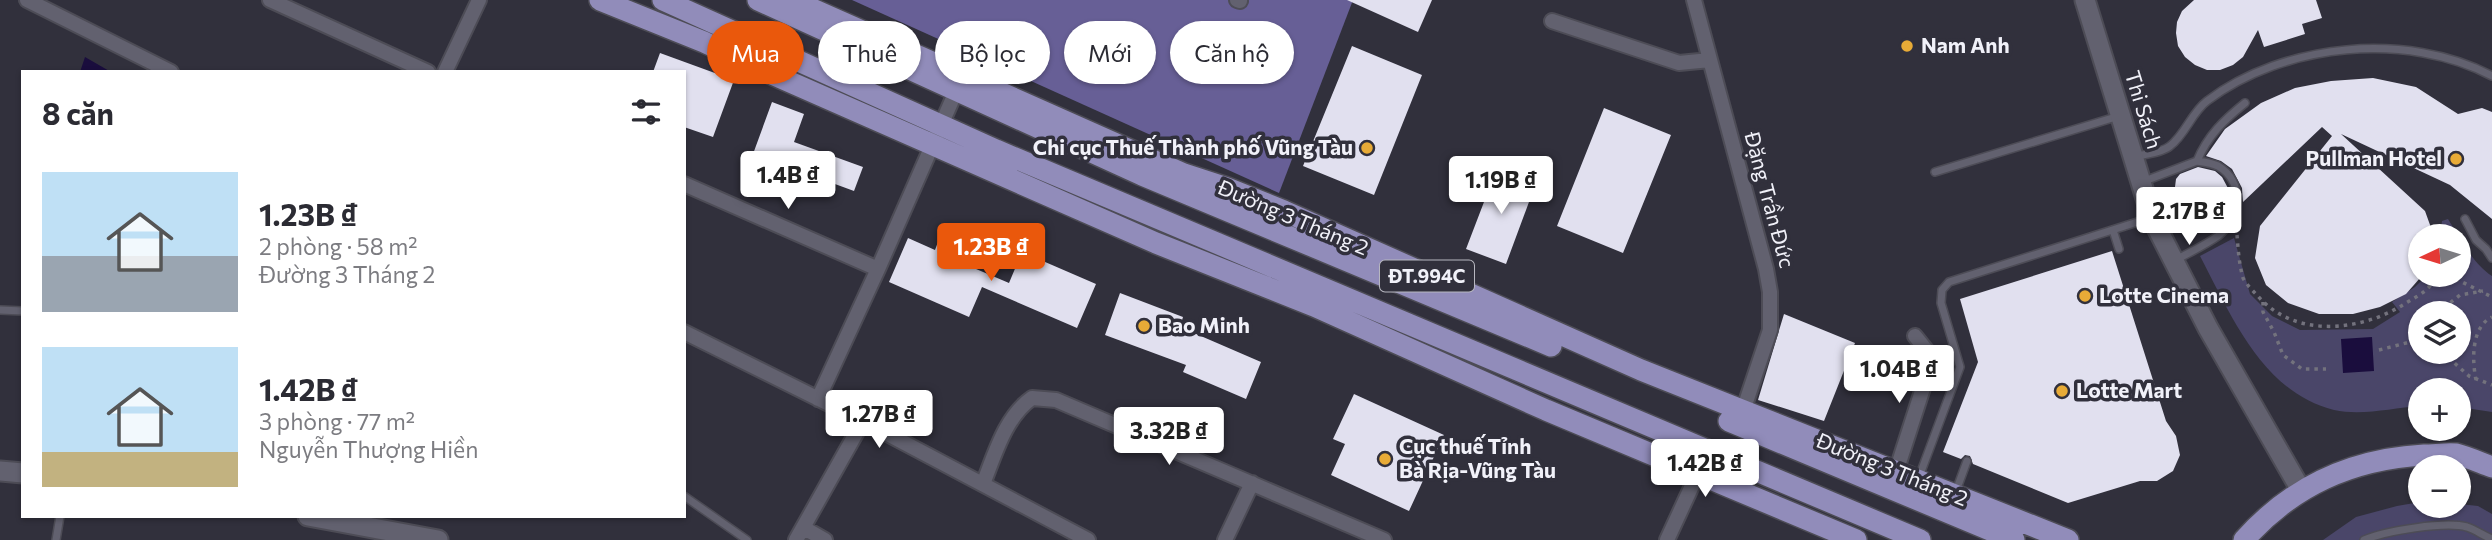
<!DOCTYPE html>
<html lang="vi">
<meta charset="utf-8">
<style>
:root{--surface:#fff;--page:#f2f2f3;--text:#2b2b33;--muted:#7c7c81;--accent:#ea580c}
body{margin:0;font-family:Commissioner,sans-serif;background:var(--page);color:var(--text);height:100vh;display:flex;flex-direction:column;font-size:26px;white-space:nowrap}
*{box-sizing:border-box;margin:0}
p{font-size:23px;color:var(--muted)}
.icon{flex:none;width:38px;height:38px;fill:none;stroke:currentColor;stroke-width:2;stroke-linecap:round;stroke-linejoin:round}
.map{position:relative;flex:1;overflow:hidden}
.details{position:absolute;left:21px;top:70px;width:665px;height:448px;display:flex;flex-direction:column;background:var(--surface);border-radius:0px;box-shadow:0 2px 5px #0004}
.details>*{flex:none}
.hud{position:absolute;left:707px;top:21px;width:665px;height:63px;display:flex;gap:14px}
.needle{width:46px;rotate:266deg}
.fabs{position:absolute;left:2408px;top:224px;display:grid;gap:14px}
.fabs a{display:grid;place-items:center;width:63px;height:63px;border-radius:50%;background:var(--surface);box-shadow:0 2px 5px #0004;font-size:35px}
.price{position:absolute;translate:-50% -60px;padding:0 16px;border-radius:7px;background:#fff;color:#222;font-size:23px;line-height:46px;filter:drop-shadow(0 2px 4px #0008)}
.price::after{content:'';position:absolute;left:50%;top:42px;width:21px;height:16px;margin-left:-10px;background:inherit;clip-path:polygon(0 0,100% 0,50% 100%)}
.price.on{background:var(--accent);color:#fff}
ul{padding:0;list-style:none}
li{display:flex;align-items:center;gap:21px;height:175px;padding:0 21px}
li span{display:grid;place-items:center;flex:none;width:196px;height:140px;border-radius:0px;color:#555}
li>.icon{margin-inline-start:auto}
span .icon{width:84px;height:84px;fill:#fffc;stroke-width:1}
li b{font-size:30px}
h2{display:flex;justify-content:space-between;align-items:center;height:84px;padding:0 21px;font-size:30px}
.tag{padding:0 24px;border-radius:32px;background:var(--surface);box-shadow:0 2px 5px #0004;font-size:24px;line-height:63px}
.tag.on{background:var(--accent);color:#fff}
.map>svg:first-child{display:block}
.green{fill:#4a4669;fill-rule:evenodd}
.forest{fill:#675f96}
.water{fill:#1a0d3d}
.building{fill:#e1e0ef}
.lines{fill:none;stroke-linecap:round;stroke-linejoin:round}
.lane-casing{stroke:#4d4c56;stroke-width:10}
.street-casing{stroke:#4d4c56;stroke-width:18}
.secondary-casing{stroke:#4d4c56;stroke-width:23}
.primary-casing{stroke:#4d4c56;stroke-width:24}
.path{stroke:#73727d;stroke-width:3.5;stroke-dasharray:3.5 5;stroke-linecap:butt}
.lane{stroke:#62616f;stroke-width:7}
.street{stroke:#62616f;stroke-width:14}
.secondary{stroke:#62616f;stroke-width:19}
.primary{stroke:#918cba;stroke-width:21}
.poi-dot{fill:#e8ab37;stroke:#31303c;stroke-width:2.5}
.labels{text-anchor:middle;stroke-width:7;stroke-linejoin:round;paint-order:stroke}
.shield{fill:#31303c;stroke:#b7b7c0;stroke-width:2}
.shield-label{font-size:19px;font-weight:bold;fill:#f1f1f9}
.poi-label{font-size:21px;font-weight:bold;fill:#f1f1f9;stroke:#31303c;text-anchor:start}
.street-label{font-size:21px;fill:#f1f1f9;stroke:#31303c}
</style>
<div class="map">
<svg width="2492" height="540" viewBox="0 0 2492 540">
<rect width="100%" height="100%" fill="#31303c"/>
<!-- green -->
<path class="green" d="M2448,219C2460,238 2473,264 2492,276V412L2459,407V390H2420V406C2392,408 2362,416 2334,410C2262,392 2231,315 2200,256L2234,238L2250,294L2272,316L2300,330L2373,329L2400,312L2392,302L2415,287L2427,275H2459V236H2440L2442,221ZM2420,313H2459V352H2420Z
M2420,502V506H2459V504L2478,506L2492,514V540H2323L2356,517L2397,506Z"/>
<!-- forest -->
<path class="forest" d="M852,0H1353L1279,193Z"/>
<!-- water -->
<path class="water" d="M85,57L111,72H80Z
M2372,337L2374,371L2343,373L2341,339Z"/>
<!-- building -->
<path class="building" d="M1347,0H1432L1418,32Z
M2194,0H2316L2322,18L2302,24L2305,34L2264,47L2258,30L2243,57L2233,65L2220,70H2207L2195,65L2185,57L2178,46L2176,33L2177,22L2182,11Z
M1352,46L1422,75L1374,195L1303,166Z
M660,53L734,80L713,137L684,127V72H653Z
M2373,78L2416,87L2458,114L2482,108L2492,112V219L2450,185L2341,134L2425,211L2434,236H2420V278L2406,294L2380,307L2353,314H2319L2288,303L2266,285L2255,258L2260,226L2332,136L2322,127L2243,202L2242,188L2232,169L2221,161L2206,156L2225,129L2261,103L2295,88L2331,81Z
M772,102L804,114L794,142L863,167L854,191L753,154Z
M1604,108L1671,135L1623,253L1557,226Z
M2198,167L2215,171L2222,177L2230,192L2229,209L2222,223L2204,229L2184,223L2173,203L2176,179L2180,174Z
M1497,168L1536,183L1506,264L1466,249Z
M908,238L935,250L938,242L966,255L962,263L1009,283L1022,252L1096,284L1077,328L982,287L969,317L889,282Z
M2112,251L2166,421L2176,436L2180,455L2173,471L2157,481H2140L2068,503L1973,464L1970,456L1965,455L1961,459L1943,452L1978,362L1960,299Z
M1120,293L1183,317L1180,327L1261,362L1246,399L1183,372L1186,365L1105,335Z
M1784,314L1855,343L1824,421L1758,400Z
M1354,394L1444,435L1409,511L1331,475L1345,444L1333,439Z"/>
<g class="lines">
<defs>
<path id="lane" d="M2134,157C2144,154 2162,153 2170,146C2185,135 2192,112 2207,101C2284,43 2407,31 2492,76
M1935,172L2119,116
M2142,182L2197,161C2208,135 2224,120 2245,103
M2465,219L2476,240L2486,249L2492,258
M2113,230L2119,249
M2174,261C2188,253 2204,246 2218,236C2241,218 2245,182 2218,166C2212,163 2204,162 2197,161
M0,310L23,311
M1919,477L1960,367L1941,303L1942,290L1949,282L2150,218
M1956,491L1967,461
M684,496L747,540
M56,540L60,516
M2364,540C2385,531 2445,521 2467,527C2476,530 2484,536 2492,539"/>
<path id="street" d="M27,0L171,72
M270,0L428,72
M1237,0L1240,1
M1694,0L1766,269L1770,292V330L1743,411
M1552,21L1679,63L1710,60
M445,72L479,0
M684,184L878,269
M684,332L863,421L1088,540
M818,399L878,269L960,82
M1896,472L1931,363L1927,351L1915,336
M983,484C995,454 1005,417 1032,398L1056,400L1384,540
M804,528L825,540
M796,540L863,421
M1225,540L1252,483
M1667,540L1697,475L1699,447"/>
<path id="secondary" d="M2085,0L2152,218L2208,328L2301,490
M0,471L23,473
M308,516L438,540"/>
<path id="primary" d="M600,0L704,42L774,75L1156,243L1314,306L1546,410L1856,540
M663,0L996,150L1920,540
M758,0L1142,175L1551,346
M792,0L1184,174L1227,188L1284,211L1641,370L2068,540
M1729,421L2014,540
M2244,540C2292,486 2351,459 2424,455C2434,455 2446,453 2456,454C2468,457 2481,463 2492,467"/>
</defs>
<!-- lane casing -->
<use href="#lane" class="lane-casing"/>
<!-- street casing -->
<use href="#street" class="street-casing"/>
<!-- secondary casing -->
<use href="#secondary" class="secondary-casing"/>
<!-- primary casing -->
<use href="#primary" class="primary-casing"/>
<!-- path -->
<path class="path" d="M2237,235C2238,248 2239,264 2243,278C2246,284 2252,290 2257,295C2294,339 2361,332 2406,303C2419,295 2431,290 2436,275
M2448,275L2492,297
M2263,302V312L2274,332L2283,355L2302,369H2326
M2437,313L2460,295L2483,291
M2379,350L2410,342L2420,337
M2442,352L2469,376L2492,385
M2476,380C2472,360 2471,327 2492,317"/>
<!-- lane -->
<use href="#lane" class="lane"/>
<!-- street -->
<use href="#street" class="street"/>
<!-- secondary -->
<use href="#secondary" class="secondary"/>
<!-- primary -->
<use href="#primary" class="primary"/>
</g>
<!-- markers -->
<g class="poi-dot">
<circle cx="1907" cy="46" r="7"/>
<circle cx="1367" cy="148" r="7"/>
<circle cx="2456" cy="159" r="7"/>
<circle cx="2085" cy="296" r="7"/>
<circle cx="1144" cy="326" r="7"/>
<circle cx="2062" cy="391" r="7"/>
<circle cx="1385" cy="459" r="7"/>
</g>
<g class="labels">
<!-- shield labels -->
<rect class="shield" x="1380" y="260.5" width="94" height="31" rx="5"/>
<g class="shield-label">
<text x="1427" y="283">ĐT.994C</text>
</g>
<!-- poi labels -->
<g class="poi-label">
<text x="1921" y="53">Nam Anh</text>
<text x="1353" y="155" text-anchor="end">Chi cục Thuế Thành phố Vũng Tàu</text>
<text x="2442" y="166" text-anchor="end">Pullman Hotel</text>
<text x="2099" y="303">Lotte Cinema</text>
<text x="1158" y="333">Bao Minh</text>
<text x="2076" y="398">Lotte Mart</text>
<text x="1399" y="454">Cục thuế Tỉnh<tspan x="1399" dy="24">Bà Rịa-Vũng Tàu</tspan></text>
</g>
<!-- street labels -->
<g class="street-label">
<text transform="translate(2143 110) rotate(73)" y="7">Thi Sách</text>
<text transform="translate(1769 200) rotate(75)" y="7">Đặng Trần Đức</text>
<text transform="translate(1293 218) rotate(23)" y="7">Đường 3 Tháng 2</text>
<text transform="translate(1892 470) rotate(22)" y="7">Đường 3 Tháng 2</text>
</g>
</g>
</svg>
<div class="fabs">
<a><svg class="needle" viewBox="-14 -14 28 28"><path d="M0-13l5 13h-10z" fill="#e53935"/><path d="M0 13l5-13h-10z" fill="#7c7c81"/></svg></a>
<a><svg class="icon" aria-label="layers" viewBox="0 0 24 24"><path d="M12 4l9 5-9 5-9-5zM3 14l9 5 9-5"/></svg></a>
<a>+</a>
<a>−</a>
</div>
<b class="price" style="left:788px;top:211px">1.4B ₫</b>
<b class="price" style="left:1501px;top:216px">1.19B ₫</b>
<b class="price" style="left:2189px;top:247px">2.17B ₫</b>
<b class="price on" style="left:991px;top:283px">1.23B ₫</b>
<b class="price" style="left:1899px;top:405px">1.04B ₫</b>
<b class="price" style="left:879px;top:450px">1.27B ₫</b>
<b class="price" style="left:1169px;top:467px">3.32B ₫</b>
<b class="price" style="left:1705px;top:499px">1.42B ₫</b>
<div class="hud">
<a class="tag on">Mua</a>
<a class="tag">Thuê</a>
<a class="tag">Bộ lọc</a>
<a class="tag">Mới</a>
<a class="tag">Căn hộ</a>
</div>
<section class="details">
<h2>8 căn<svg class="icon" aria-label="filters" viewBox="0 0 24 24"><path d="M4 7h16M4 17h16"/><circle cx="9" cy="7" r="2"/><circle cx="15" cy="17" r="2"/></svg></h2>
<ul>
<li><span style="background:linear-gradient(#bfe0f5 60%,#9aa5b1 0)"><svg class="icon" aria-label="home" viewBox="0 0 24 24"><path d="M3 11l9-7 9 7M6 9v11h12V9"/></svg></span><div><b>1.23B ₫</b><p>2 phòng · 58 m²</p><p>Đường 3 Tháng 2</p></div></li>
<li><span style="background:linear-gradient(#bfe0f5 75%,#c2b280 0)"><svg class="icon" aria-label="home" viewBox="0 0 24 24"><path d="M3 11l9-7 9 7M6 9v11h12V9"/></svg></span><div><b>1.42B ₫</b><p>3 phòng · 77 m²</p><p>Nguyễn Thượng Hiền</p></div></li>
</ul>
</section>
</div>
